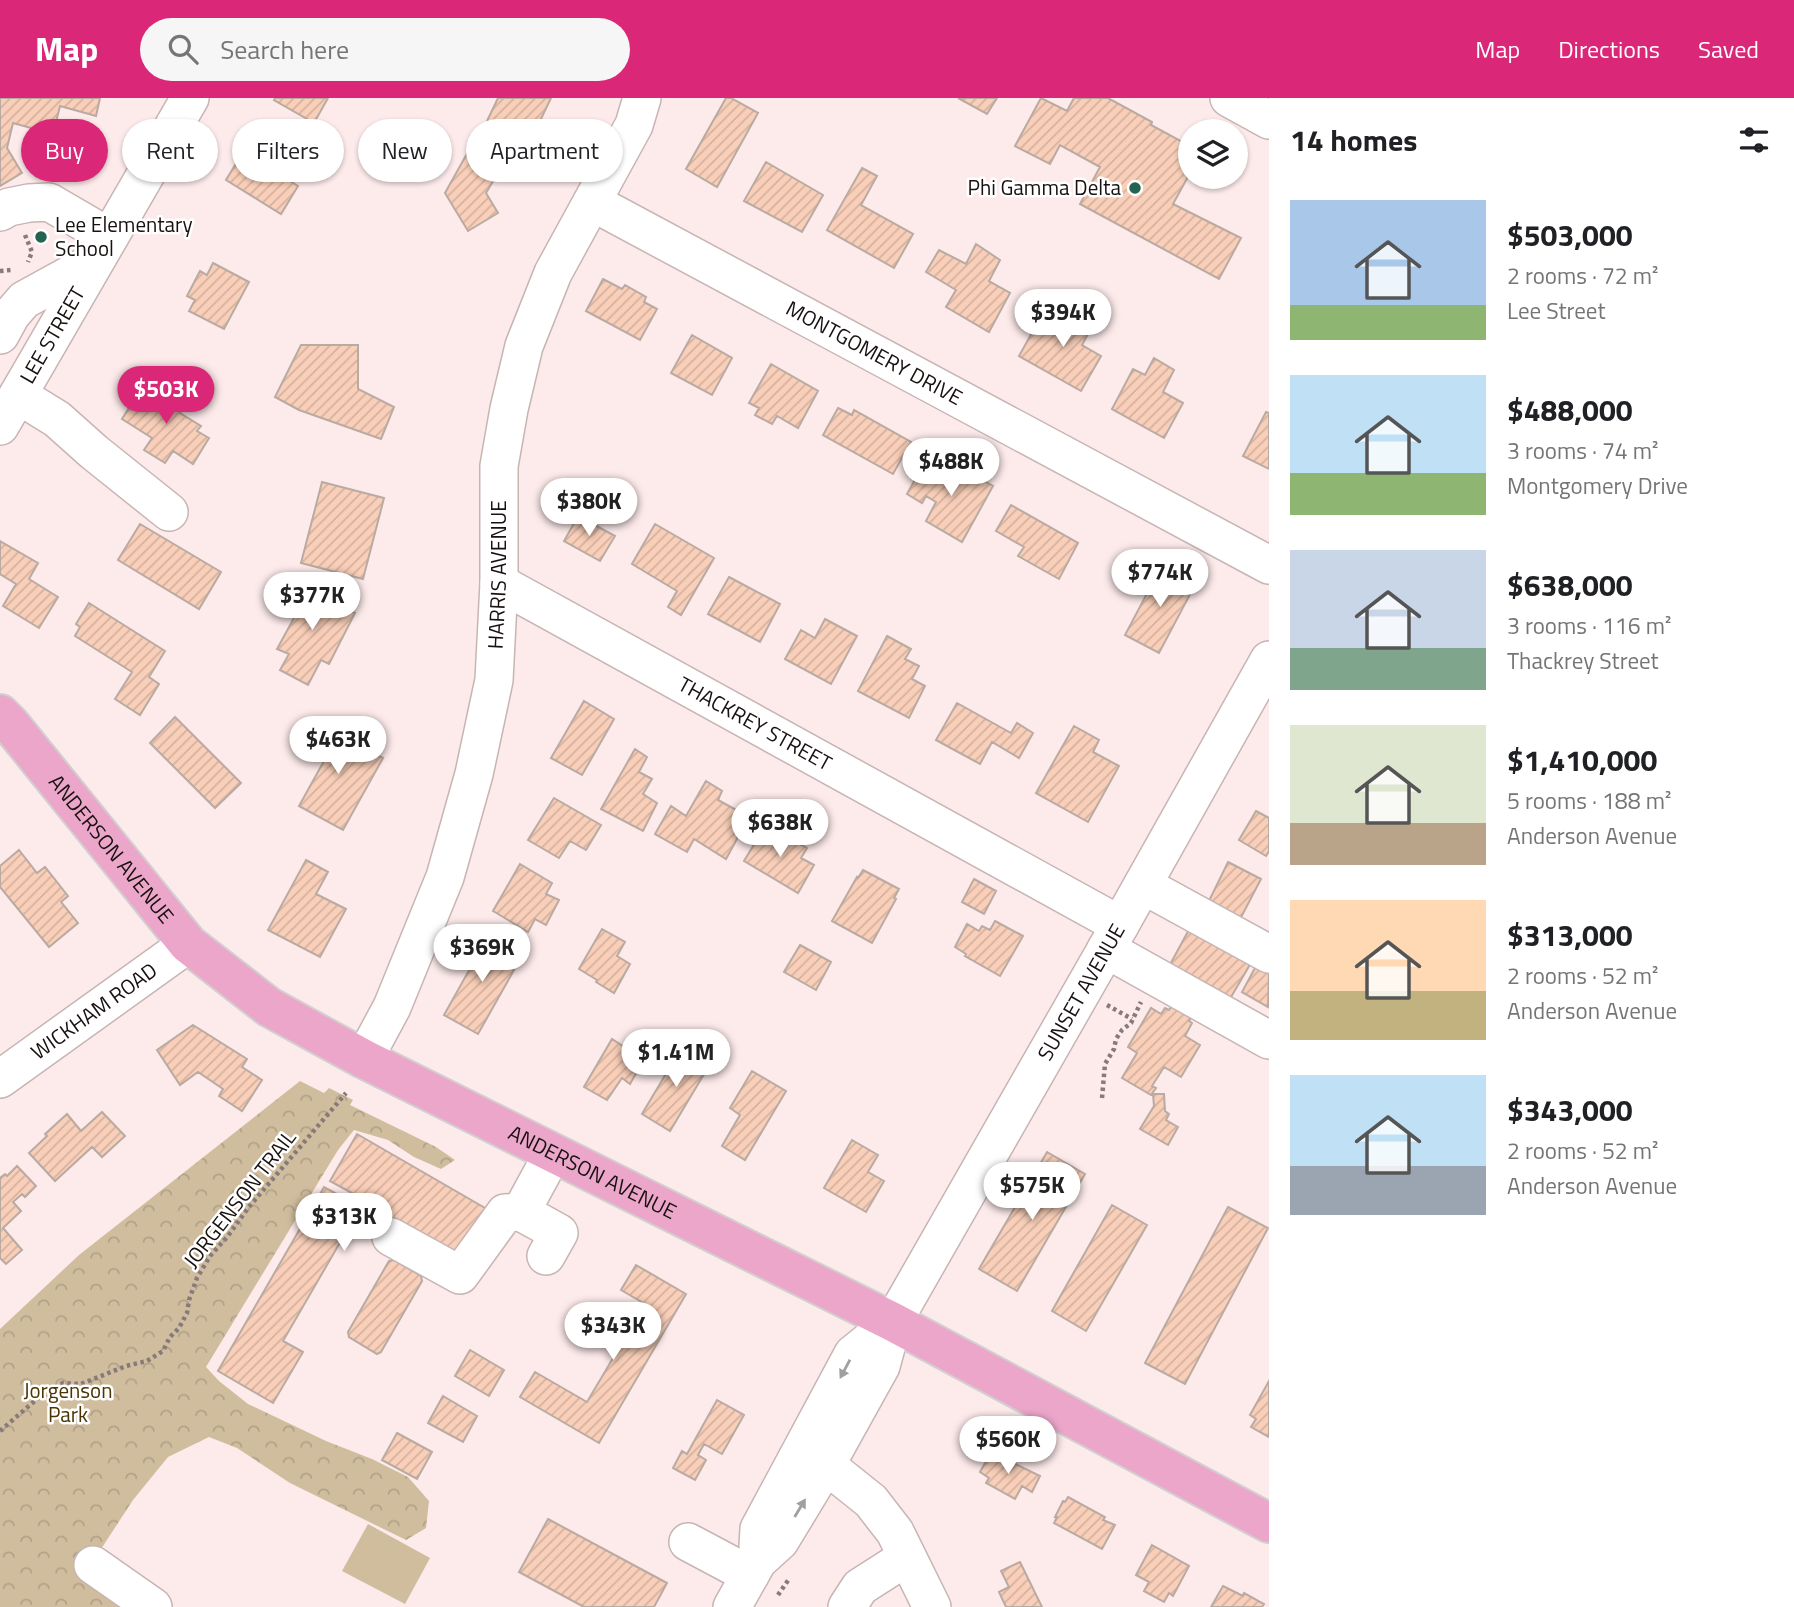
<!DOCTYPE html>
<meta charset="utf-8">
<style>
:root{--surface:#fff;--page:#f6f6f6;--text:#202124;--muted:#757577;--accent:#db2777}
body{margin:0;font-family:"Titillium Web",sans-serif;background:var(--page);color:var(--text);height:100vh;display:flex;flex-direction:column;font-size:26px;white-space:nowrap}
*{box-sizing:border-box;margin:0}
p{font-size:23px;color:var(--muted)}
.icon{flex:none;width:38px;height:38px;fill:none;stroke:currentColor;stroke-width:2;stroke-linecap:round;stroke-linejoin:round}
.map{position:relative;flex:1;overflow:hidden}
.drawer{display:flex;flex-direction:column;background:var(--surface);width:525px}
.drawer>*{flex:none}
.banner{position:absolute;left:21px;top:21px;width:665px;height:63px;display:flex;gap:14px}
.controls{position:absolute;left:1178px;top:21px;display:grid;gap:14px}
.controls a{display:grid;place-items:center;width:70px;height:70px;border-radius:50%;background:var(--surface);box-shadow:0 2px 5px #0004;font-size:35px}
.price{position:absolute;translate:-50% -60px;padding:0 16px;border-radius:24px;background:#fff;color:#222;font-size:23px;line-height:46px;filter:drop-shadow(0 2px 4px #0008)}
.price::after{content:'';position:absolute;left:50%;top:42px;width:21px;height:16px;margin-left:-10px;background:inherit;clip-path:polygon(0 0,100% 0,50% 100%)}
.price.selected{background:var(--accent);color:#fff}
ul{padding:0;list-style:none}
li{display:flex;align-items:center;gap:21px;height:175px;padding:0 21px}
li span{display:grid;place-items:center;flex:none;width:196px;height:140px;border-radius:0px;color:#555}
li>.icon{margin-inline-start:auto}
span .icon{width:84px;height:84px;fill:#fffc;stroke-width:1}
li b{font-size:30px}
h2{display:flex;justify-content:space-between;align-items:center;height:84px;padding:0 21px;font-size:30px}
.chip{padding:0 24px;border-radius:32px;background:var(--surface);box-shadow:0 2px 5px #0004;font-size:24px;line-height:63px}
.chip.selected{background:var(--accent);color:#fff}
header{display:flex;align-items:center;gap:42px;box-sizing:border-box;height:98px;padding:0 35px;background:var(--accent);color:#fff}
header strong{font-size:33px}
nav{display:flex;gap:38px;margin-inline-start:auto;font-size:24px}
.search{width:490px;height:63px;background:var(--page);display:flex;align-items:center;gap:18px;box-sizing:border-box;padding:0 24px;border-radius:38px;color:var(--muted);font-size:26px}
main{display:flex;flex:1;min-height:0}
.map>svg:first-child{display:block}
.forest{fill:url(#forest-crowns)}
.pitch{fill:#d0bd9e}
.building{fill:url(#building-hatch);stroke:#b9aaa2;stroke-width:2}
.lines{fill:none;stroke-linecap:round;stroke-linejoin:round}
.minor-casing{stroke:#c7b5b4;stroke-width:40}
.major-casing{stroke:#d1cfcf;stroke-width:42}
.path{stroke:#877a7a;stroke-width:4.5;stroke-dasharray:3.5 3.5;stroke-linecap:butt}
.minor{stroke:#fff;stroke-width:37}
.major{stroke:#eca6ca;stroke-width:38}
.oneway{fill:#a2a09f}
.poi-dot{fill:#24634f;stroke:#fff;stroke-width:2.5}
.labels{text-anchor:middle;stroke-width:5;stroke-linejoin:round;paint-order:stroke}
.poi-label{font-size:21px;fill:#171110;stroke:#fff;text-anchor:end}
.street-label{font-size:21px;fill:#171110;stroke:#fff}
.park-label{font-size:21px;fill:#4b3403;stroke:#fff}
</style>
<header>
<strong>Map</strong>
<div class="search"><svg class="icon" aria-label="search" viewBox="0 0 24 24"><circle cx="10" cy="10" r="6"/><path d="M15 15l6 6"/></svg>Search here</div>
<nav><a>Map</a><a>Directions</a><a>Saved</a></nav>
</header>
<main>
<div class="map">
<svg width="1269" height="1509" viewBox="0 0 1269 1509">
<defs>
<pattern id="forest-crowns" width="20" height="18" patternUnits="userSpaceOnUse" patternTransform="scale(1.75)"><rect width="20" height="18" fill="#d0bd9e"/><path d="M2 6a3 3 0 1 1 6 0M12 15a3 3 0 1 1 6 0" fill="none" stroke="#b2a187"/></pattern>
<pattern id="building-hatch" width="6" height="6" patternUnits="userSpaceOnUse" patternTransform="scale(1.75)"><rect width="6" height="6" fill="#f9cfb9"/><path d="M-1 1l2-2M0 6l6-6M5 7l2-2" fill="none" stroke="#d5b19e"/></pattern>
</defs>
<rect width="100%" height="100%" fill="#fdeaea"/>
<!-- forest -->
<path class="forest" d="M300,983L324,995L329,990L353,1002L350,1007L436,1049L455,1062L441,1071L414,1059L388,1042L354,1032L338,1052L206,1269L219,1283L248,1306L326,1343L372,1361L408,1379L429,1403L426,1430L406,1442L290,1385L237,1350L209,1339L168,1359L133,1402L86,1474L124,1509H0V1231L79,1157Z"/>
<!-- pitch -->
<path class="pitch" d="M368,1426L430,1460L405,1506L342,1473Z"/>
<!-- building -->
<path class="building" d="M0,0H100L96,18L60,8L53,36L13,25L7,50L22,75L0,88Z
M275,0H328L314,25L274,2Z
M498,0H551L530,44L487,23Z
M726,0H731L758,15L717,89L686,71Z
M958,0H997L987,16Z
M1041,0L1067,13L1074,0H1108L1152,24L1151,27L1190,48V75L1173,106L1241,140L1219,181L1080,106L1100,69L1060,47L1050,66L1015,48Z
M469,52L501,70L486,95L498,115L468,133L445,95Z
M243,54L298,88L281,116L226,82Z
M766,64L823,97L802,134L744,103Z
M862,70L877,78L861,107L913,136L894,170L827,132Z
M976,146L1000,162L989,183L1010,195L989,234L946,209L956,192L926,174L939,152L966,166Z
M213,165L249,184L224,231L189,213L195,202L187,198L200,173L207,177Z
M603,181L622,191L625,187L646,199L644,204L657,211L640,242L586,213Z
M1059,208L1093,227L1082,247L1101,258L1081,293L1019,258L1035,229L1044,234Z
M692,237L732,260L712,297L671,275Z
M301,247H358V291L394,309L381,341L299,312L275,299Z
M1154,260L1174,272L1163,294L1183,305L1164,340L1112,311L1133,271L1145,277Z
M771,266L818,293L798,330L777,318L772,326L755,317L759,310L749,305Z
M168,291L188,303L180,315L201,328L197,333L209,340L193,366L173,353L165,365L144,352L152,340L122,321L140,292L160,304Z
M838,310L852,317L854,312L911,344L893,376L823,337Z
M1266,314L1269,315V371L1243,358Z
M948,363L993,388L962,444L926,423L936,404L926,398L922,405L907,396L922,369L939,378Z
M322,384L384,400L363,481L301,465Z
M1011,407L1078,445L1059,481L1018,458L1024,449L996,433Z
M578,418L615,438L600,463L564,443Z
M140,426L221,474L199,511L118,462Z
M655,426L714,460L681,517L668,509L677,493L632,466Z
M0,443L38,465L29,481L58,499L39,530L3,508L16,486L0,476Z
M1162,467L1196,485L1159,555L1125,537Z
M729,479L780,506L760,544L708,516Z
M297,485L355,515L329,566L321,562L308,587L280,572L289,556L277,551L295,518L283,511Z
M89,505L165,553L149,579L159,586L140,617L115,601L132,574L75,538L80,529L76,526Z
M825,521L857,538L831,586L785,561L801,532L815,540Z
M887,538L911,551L905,561L919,568L912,581L925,588L909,620L858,593Z
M584,603L614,621L582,677L551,660Z
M957,605L1011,635L1017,625L1033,635L1019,660L992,644L980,666L936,642Z
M175,619L241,685L215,710L150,645Z
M316,624L383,660L343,732L299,708L324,663L302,650Z
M1074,628L1099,642L1093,654L1119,668L1088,724L1036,695Z
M635,651L647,659L639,674L652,681L643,696L657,705L643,733L601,711Z
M706,683L722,693L718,702L749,719L726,761L694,741L687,754L655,736L671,708L686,718Z
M554,700L601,727L586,752L570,743L559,760L528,742Z
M1256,713L1269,720V753L1266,758L1239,742Z
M766,727L807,750L801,760L814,767L798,795L744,763Z
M19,752L37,775L45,769L68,798L61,804L78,825L49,849L0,789V768Z
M306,762L328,774L316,796L346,811L320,859L268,832Z
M1228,764L1261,781L1236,829L1204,813Z
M520,766L552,785L546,796L559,802L546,827L535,821L528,834L493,813Z
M863,772L899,791L894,800L896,801L872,845L832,823L857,779L858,780Z
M974,781L996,793L984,816L962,804Z
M995,823L1023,838L1000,878L965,858L966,856L955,849L967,826L979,833L982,828L990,832Z
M1191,828L1252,863L1227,906L1167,872Z
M492,831L515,844L503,866L514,872L478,936L444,917Z
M602,831L625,844L617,858L630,866L614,895L596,884L597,882L579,871Z
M800,847L831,864L816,892L784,874Z
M1256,868L1269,875L1268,909L1242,894Z
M1173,906L1193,917L1189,923L1192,925L1185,938L1200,947L1181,979L1164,969L1152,988L1156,990L1151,997L1122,980L1137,955L1128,949L1151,910L1161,916L1165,910L1169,912Z
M193,927L247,961L242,969L262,982L242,1013L219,998L223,991L198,974L180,987L157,952Z
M634,936L652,947L630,986L622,980L607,1002L584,989L612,941L626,950Z
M682,949L710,966L670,1033L642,1016Z
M752,973L786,993L745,1062L722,1048L740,1017L730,1010Z
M1153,996H1164L1165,1013L1169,1016L1166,1022L1178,1029L1168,1047L1140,1031L1154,1008Z
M102,1014L125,1038L102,1059L92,1049L55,1083L29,1055L47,1038L45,1036L67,1016L81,1033Z
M357,1036L492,1114L465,1161L364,1103L283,1243L303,1254L273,1305L218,1273L324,1089L348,1102L352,1095L330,1083Z
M852,1042L878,1057L868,1074L884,1083L866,1114L824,1090Z
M1047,1054L1085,1076L1017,1193L979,1171Z
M17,1068L36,1088L25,1099L22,1096L13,1104L21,1113L3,1130L22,1152L6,1166L0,1160V1080L5,1076L7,1078Z
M1112,1107L1147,1127L1086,1233L1052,1213Z
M1228,1109L1268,1130L1185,1286L1145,1265Z
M394,1162L421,1178L422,1183L381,1254L377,1256L349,1239L348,1234L389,1163Z
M636,1167L686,1196L599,1345L520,1299L535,1274L587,1304L645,1206L621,1192Z
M470,1252L504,1272L489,1298L455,1278Z
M1269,1283V1339L1251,1329L1256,1321L1250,1317Z
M443,1298L477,1318L463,1344L428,1325Z
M717,1302L744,1317L722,1356L704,1346L698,1357L706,1362L695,1382L673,1370L682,1353L687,1356Z
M397,1335L432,1354L417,1381L382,1362Z
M991,1354L1040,1378L1032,1394L1022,1388L1015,1401L986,1385L989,1380L980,1374Z
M1068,1399L1105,1419L1103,1422L1115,1427L1102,1451L1054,1425L1057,1419H1055L1063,1403L1065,1404Z
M548,1421L667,1485L654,1509H584L519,1474Z
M1152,1447L1189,1468L1173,1498L1169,1495L1164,1504L1144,1493L1149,1484L1136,1477Z
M1020,1464L1042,1509H1006L999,1494L1009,1489L1001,1473Z
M1223,1488L1243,1498L1244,1495L1264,1506L1262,1509H1211Z"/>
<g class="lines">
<defs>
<g id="minor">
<path d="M1229,0L1269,22"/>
<path id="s1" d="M592,104L1269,467"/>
<path d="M0,114L9,109L29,105L49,104L109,139"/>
<path d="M0,237L11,217L24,202L95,163"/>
<path d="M18,297L57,321L94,354L169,414"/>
<path id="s2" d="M0,328L190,0"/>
<path id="s3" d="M499,485L1120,827"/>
<path d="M1143,787L1269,856"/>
<path d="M1106,851L1269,942"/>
<path id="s4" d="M364,961L392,909L445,779L474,676L494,582L499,485V368L509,311L524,248L553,175L634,27L642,0"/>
<path id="s5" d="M0,981L188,846"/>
<path d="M391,1139L460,1177L505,1115L521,1114"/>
<path d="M546,1158L559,1135L521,1114L553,1055"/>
<path d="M826,1367L871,1403L895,1434L932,1509"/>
<path d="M688,1444L750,1477"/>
<path d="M758,1448L759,1431L853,1256L893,1224"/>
<path d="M93,1467L153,1509"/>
<path id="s6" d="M732,1509L758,1463L780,1443L826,1367L881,1268L893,1224L1120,827L1269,562"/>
<path d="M847,1509L860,1489L907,1459"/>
</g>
<g id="major">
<path id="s7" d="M0,616L10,626L188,846L269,909L364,961L893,1224L1269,1425"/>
</g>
</defs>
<!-- minor casing -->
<use href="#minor" class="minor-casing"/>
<!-- major casing -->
<use href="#major" class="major-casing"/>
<!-- path -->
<path class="path" d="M25,137L32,154L28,164
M0,173L11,172
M1107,907L1132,921
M1102,1000L1105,966L1114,951L1116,941L1122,932L1131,925L1141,904
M0,1333L45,1294L63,1285L81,1286L126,1268L147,1263L163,1253L170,1239L179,1230L187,1215L189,1202L197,1180L210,1158L228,1138L248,1110L346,995
M778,1497L789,1481"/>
<!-- minor -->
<use href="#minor" class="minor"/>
<!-- major -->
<use href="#major" class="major"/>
</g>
<!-- one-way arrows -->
<defs><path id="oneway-solid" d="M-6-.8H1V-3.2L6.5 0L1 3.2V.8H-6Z" transform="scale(1.75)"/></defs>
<g class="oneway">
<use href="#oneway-solid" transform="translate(845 1271) rotate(118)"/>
<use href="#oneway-solid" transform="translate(800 1410) rotate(-59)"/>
</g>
<!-- markers -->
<g class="poi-dot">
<circle cx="1135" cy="90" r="7"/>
<circle cx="41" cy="139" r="7"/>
</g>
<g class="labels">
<!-- poi labels -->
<g class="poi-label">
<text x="1121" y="97">Phi Gamma Delta</text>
<text x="55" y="134" text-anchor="start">Lee Elementary<tspan x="55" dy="24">School</tspan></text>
</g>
<!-- street labels -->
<g class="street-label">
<text dy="7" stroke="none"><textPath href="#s2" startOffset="105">LEE STREET</textPath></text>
<text dy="7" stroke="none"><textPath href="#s1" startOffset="320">MONTGOMERY DRIVE</textPath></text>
<text dy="7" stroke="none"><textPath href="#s4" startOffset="508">HARRIS AVENUE</textPath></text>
<text dy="7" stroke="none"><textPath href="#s3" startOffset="292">THACKREY STREET</textPath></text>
<text dy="7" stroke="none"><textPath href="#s7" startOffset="175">ANDERSON AVENUE</textPath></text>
<text dy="7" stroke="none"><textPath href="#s6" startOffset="710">SUNSET AVENUE</textPath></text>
<text dy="7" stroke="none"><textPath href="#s5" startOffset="116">WICKHAM ROAD</textPath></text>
<text dy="7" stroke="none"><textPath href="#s7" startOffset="763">ANDERSON AVENUE</textPath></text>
<text transform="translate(240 1101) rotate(-52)" y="7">JORGENSON TRAIL</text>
</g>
<!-- park labels -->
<g class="park-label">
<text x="68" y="1300">Jorgenson<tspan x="68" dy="24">Park</tspan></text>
</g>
</g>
</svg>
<div class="controls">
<a><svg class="icon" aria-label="layers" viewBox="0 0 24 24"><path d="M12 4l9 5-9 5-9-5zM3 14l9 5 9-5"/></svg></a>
</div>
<b class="price" style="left:1063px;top:251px">$394K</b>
<b class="price selected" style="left:166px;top:328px">$503K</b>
<b class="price" style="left:951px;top:400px">$488K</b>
<b class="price" style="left:589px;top:440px">$380K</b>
<b class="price" style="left:1160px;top:511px">$774K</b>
<b class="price" style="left:312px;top:534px">$377K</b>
<b class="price" style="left:338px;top:678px">$463K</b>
<b class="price" style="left:780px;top:761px">$638K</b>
<b class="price" style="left:482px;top:886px">$369K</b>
<b class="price" style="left:676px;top:991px">$1.41M</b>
<b class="price" style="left:1032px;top:1124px">$575K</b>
<b class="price" style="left:344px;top:1155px">$313K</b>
<b class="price" style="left:613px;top:1264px">$343K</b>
<b class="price" style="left:1008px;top:1378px">$560K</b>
<div class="banner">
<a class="chip selected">Buy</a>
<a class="chip">Rent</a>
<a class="chip">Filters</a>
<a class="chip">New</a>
<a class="chip">Apartment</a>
</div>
</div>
<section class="drawer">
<h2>14 homes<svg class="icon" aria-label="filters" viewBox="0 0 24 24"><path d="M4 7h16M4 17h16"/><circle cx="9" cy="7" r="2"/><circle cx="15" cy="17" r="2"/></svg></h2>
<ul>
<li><span style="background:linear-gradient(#a9c7e8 75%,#8fb573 0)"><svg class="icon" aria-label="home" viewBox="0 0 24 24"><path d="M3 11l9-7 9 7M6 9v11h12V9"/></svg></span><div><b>$503,000</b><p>2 rooms · 72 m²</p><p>Lee Street</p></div></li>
<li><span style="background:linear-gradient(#bfe0f5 70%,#8fb573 0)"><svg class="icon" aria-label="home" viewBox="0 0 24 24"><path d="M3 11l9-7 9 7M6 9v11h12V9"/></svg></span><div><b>$488,000</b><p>3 rooms · 74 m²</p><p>Montgomery Drive</p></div></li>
<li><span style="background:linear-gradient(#c9d6e8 70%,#7fa58c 0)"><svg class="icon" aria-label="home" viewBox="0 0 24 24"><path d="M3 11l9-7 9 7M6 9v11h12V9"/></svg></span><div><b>$638,000</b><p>3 rooms · 116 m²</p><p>Thackrey Street</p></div></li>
<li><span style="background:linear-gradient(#dfe7d0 70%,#b9a48a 0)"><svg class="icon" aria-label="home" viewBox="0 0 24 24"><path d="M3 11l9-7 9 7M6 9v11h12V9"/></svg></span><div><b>$1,410,000</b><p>5 rooms · 188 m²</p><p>Anderson Avenue</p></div></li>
<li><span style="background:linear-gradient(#ffd9b3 65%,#c2b280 0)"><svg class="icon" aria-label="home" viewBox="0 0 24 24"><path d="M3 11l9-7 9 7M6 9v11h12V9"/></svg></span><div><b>$313,000</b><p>2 rooms · 52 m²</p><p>Anderson Avenue</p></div></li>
<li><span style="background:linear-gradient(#bfe0f5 65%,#9aa5b1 0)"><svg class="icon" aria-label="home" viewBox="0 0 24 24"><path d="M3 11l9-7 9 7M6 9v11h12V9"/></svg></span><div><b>$343,000</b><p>2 rooms · 52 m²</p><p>Anderson Avenue</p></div></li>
</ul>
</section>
</main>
